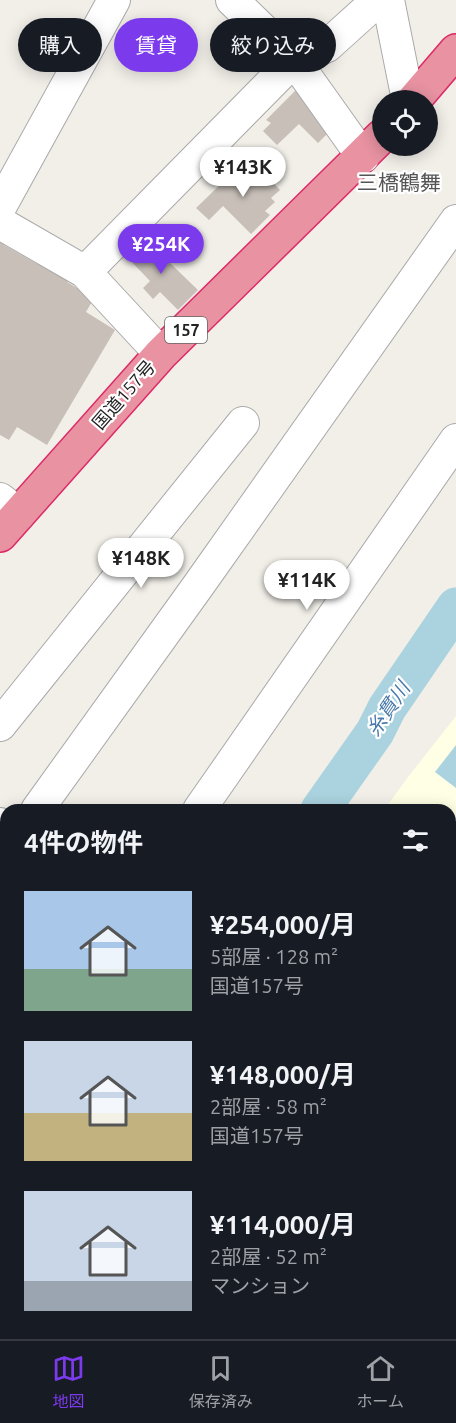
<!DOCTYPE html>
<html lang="ja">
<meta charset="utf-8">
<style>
:root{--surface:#171b24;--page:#242831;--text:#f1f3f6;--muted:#9ea1a6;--line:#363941;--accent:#7c3aed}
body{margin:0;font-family:Ubuntu,"Noto Sans JP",sans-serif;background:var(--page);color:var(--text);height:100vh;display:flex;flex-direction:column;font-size:22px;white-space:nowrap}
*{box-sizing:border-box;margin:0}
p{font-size:20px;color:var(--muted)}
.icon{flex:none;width:33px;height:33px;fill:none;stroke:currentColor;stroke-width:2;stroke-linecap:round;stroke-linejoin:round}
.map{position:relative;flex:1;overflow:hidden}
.sheet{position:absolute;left:0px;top:804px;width:456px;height:536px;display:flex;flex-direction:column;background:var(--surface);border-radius:18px 18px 0 0;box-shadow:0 3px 15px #0003}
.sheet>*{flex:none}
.top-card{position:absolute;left:18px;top:18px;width:420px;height:54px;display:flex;gap:12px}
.tools{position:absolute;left:372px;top:90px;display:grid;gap:12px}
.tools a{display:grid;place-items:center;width:66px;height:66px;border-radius:50%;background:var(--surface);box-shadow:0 3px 15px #0003;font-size:30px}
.price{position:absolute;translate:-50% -51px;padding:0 14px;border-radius:21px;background:#fff;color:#222;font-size:20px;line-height:39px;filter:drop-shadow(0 2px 3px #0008)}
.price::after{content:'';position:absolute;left:50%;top:36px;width:18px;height:14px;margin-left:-9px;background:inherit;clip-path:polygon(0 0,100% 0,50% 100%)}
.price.current{background:var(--accent);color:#fff}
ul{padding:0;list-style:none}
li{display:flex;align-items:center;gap:18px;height:150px;padding:0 24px}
li span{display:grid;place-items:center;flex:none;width:168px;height:120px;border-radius:0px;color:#555}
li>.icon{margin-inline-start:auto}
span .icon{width:72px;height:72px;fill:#fffc;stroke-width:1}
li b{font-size:26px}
h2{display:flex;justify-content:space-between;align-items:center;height:72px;padding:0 24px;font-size:26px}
.pill{padding:0 21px;border-radius:27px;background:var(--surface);box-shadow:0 3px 15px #0003;font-size:21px;line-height:54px}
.pill.current{background:var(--accent);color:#fff}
.dock{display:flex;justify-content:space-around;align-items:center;height:84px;border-top:2px solid var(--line);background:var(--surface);font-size:16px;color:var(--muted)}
.dock a{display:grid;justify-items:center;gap:3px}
.dock .current{color:var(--accent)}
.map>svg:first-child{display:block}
.education{fill:#ffffe5}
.parking{fill:#e2e2e2}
.water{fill:#aad3df}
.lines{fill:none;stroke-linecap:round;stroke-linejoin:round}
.river{stroke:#aad3df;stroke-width:39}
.building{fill:#c7bfb8}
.minor-casing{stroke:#a9a9a9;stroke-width:34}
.highway-casing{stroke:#dc2a67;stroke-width:36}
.minor{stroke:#fff;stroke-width:32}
.highway{stroke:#e892a2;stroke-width:33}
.labels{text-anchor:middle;stroke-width:4.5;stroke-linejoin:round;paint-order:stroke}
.shield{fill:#fff;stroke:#646464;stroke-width:1.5}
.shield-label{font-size:16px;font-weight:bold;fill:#222}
.street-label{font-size:18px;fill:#222;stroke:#fff}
.water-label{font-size:20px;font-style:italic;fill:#4a7aab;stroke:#fff}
.quarter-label{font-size:21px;fill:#555;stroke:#fff}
</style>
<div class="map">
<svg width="456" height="1339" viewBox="0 0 456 1339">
<rect width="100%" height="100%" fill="#f2efe9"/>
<!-- education -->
<path class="education" d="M456,716V1257L450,1265V810H384L408,777Z"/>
<!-- parking -->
<path class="parking" d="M6,1148V1304L2,1300L0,1302V1156Z"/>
<!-- water -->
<path class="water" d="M456,745V788L435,772Z"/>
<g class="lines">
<!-- river -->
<path class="river" d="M320,810L375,732L387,708L456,607
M0,1071L6,1069"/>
</g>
<!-- building -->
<path class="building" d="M300,86L337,124L318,143L299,124L277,145L263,131L271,123L266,120Z
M252,161L280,190L271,198L275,202L265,211L270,215L251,234L223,206L209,220L196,208L226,179L229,183Z
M0,238L6,242L4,245L37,264L39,262L69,280L67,282L94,298L86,312L115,330L47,445L17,427L9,440L0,435Z
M144,238L198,290L178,310L160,292L153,299L143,288L150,281L126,256Z
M159,1334H229L236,1339H166Z
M274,1334H358L354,1339H281Z"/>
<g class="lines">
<defs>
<path id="minor" d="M232,0L294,60L363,157
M388,0L408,100
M0,207L114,0
M0,223L85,272L161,354
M85,272L294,60L327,46L378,0
M0,499L19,514
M0,725L243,423
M37,810L198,586L456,221
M199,810L456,440
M0,824L6,827
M0,866L6,856
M450,1272L456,1265
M395,1339L400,1334"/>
<path id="highway" d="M414,100L456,51
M0,535L161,354L382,136"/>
</defs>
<!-- minor casing -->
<use href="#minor" class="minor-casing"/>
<!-- highway casing -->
<use href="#highway" class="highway-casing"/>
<!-- minor -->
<use href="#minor" class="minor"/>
<!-- highway -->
<use href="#highway" class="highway"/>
</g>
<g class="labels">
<!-- shield labels -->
<rect class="shield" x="165" y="317" width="42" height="26" rx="4.5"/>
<g class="shield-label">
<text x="186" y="336">157</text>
</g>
<!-- street labels -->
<g class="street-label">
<text transform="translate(124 395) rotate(-49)" y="6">国道157号</text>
</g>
<!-- water labels -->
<g class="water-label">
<text transform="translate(388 709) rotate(-56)" y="7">糸貫川</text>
</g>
<!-- quarter labels -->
<g class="quarter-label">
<text x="399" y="190">三橋鶴舞</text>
</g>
</g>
</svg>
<div class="tools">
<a><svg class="icon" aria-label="locate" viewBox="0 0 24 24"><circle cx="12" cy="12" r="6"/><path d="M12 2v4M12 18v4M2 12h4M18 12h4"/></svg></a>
</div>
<b class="price" style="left:243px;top:198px">¥143K</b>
<b class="price current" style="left:161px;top:275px">¥254K</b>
<b class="price" style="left:141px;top:589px">¥148K</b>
<b class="price" style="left:307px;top:611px">¥114K</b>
<div class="top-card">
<a class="pill">購入</a>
<a class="pill current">賃貸</a>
<a class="pill">絞り込み</a>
</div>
<section class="sheet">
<h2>4件の物件<svg class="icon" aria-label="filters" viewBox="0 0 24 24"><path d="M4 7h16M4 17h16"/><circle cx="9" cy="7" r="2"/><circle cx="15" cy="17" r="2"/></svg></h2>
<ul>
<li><span style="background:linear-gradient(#a9c7e8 65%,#7fa58c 0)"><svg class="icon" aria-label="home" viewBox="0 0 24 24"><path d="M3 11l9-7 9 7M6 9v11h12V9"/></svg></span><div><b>¥254,000/月</b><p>5部屋 · 128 m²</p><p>国道157号</p></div></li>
<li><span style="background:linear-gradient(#c9d6e8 60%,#c2b280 0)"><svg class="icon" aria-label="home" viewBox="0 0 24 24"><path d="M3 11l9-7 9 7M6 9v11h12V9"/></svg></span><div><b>¥148,000/月</b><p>2部屋 · 58 m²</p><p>国道157号</p></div></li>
<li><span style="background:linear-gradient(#c9d6e8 75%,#9aa5b1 0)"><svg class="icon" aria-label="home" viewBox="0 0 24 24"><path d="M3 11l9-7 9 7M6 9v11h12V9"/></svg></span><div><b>¥114,000/月</b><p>2部屋 · 52 m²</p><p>マンション</p></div></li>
</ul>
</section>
</div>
<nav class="dock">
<a class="current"><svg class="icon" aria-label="map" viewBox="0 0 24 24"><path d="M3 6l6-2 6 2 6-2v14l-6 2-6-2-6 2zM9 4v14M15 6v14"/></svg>地図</a>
<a><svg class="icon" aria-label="saved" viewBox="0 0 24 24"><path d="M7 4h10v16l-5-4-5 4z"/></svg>保存済み</a>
<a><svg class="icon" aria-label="home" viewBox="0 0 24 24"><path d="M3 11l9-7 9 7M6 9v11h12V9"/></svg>ホーム</a>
</nav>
